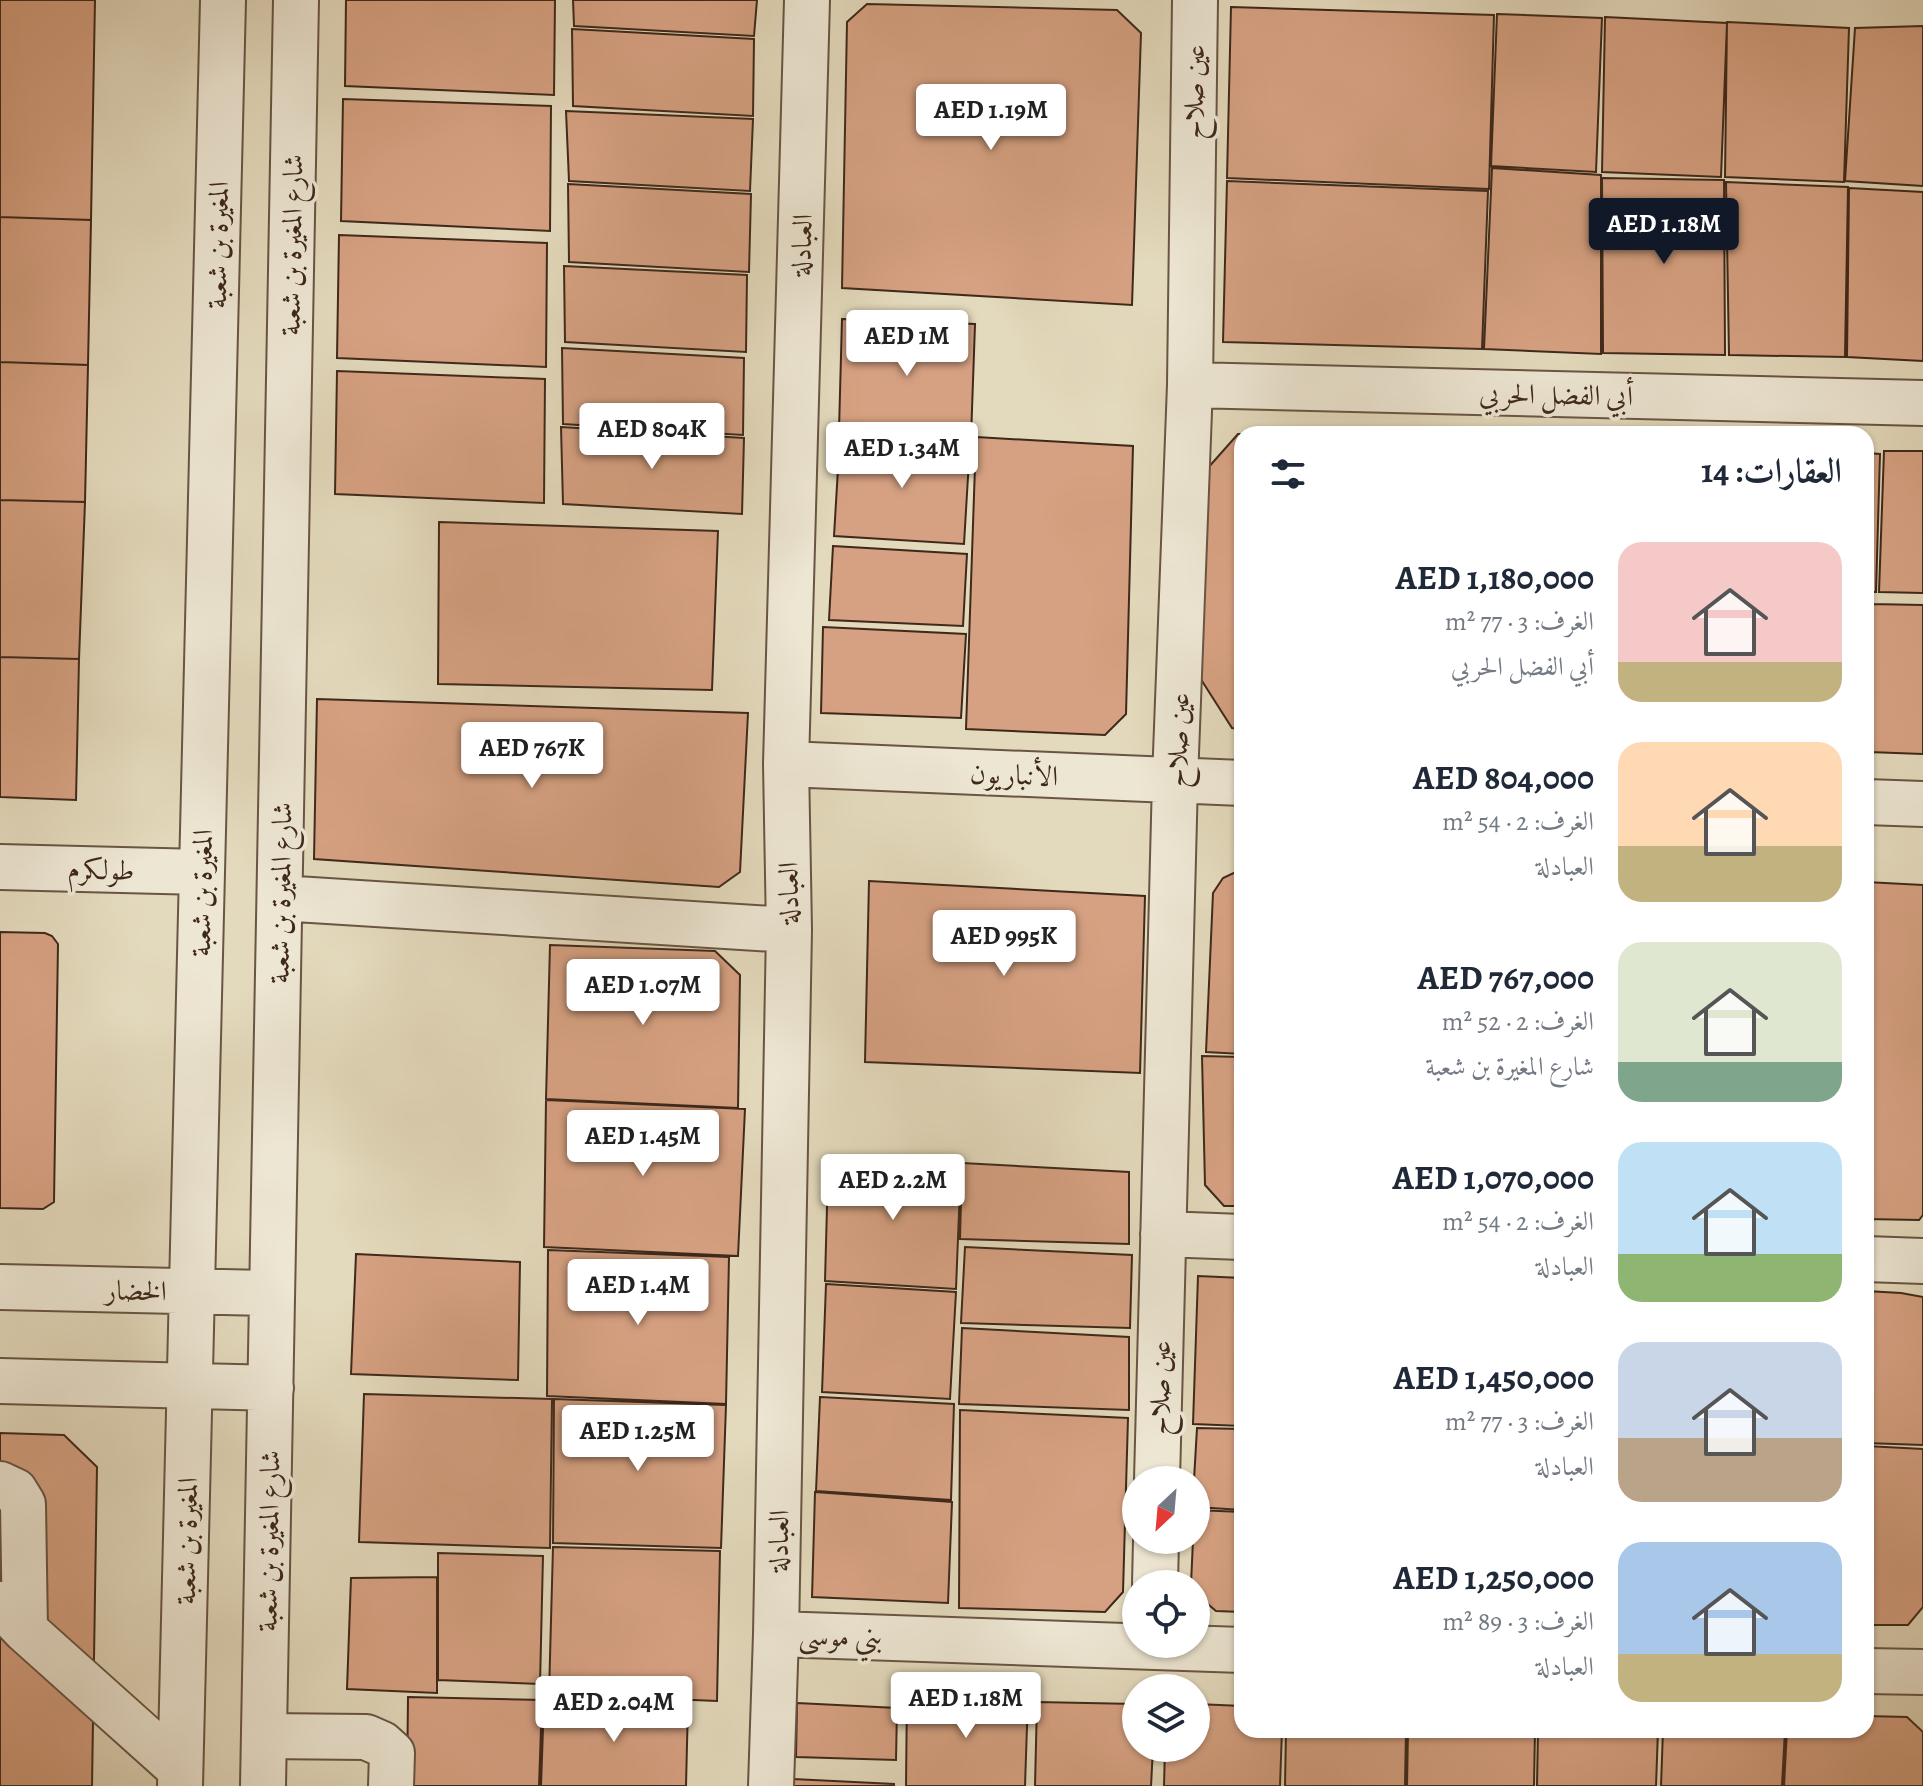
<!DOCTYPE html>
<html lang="ar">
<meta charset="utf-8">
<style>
:root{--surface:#fff;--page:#f2f2f3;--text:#1f2937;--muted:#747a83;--accent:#111827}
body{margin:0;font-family:Alegreya,Amiri,serif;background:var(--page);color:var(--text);direction:rtl;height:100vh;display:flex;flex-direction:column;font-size:30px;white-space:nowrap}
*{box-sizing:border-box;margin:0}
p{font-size:26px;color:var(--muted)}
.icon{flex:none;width:44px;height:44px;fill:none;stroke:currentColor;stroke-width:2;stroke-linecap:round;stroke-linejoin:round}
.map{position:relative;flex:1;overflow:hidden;direction:ltr}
.details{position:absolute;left:1234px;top:426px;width:640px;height:1312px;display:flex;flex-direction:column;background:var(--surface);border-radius:24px;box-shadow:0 2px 6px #0004;direction:rtl}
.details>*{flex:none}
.needle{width:52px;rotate:206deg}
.controls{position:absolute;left:1122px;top:1466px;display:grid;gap:16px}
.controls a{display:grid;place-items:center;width:88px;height:88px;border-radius:50%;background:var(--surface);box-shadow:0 2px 6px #0004;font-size:40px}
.price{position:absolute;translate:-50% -68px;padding:0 18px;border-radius:8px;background:#fff;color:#222;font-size:26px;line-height:52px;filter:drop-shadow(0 2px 4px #0008)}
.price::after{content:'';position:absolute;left:50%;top:48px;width:24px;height:18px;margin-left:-12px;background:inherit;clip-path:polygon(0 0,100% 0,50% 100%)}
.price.active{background:var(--accent);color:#fff}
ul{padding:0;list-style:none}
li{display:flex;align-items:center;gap:24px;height:200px;padding:0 32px}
li span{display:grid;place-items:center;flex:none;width:224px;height:160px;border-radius:24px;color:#555}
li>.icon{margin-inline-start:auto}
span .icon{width:96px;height:96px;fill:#fffc;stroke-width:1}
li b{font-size:34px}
h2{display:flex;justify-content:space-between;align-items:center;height:96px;padding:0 32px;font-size:34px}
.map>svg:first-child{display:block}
.building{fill:#d6a182;stroke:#3f291b;stroke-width:2}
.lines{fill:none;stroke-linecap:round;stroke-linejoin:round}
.minor-casing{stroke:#685543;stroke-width:48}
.minor{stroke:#ede6d3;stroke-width:44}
.labels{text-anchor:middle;stroke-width:7;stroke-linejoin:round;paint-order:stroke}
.street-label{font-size:28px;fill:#3f291b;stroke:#ede6d3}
</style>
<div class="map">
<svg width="1923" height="1786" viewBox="0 0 1923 1786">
<rect width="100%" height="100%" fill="#e3d9bc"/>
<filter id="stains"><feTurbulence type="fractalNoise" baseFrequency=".0025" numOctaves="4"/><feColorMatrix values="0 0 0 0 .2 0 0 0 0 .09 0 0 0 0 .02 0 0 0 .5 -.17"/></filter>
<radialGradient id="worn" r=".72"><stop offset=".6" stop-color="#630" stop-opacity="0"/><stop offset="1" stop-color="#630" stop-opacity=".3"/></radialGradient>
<!-- building -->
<path class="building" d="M0,0H95L91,220L0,217Z
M346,0H555L554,95L345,86Z
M573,0H757L754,36L574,26Z
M867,4L1117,10L1141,33L1132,305L842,288L847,22Z
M1231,7L1494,15L1489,189L1227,178Z
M1497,14L1602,18L1596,172L1491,166Z
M1605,17L1727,23L1721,177L1602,172Z
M1727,22L1849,28L1844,182L1725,177Z
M1923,26V186L1845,181L1855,28Z
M572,29L754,39L753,116L573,106Z
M343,99L551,106L550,231L341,221Z
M566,111L753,119L750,191L569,181Z
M1492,168L1601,175V354L1484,349Z
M1602,178L1724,180L1725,355L1603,353Z
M1227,181L1488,191L1482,349L1223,342Z
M1726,182L1848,187L1845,357L1729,355Z
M568,184L751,194L749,272L569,262Z
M1849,188L1923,192V361L1847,357Z
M0,217L91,220L88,365L0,362Z
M339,235L547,243L546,367L337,358Z
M564,266L747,275L746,352L565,342Z
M842,319L975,324L971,438L839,430Z
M562,348L744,358L743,435L563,424Z
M0,362L88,365L85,502L0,500Z
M337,371L545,379L544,503L335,494Z
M561,427L744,438L742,514L563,504Z
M1238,434H1248H1242V729L1232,728L1195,670L1199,478Z
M840,435L970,443L964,544L834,536Z
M976,437L1133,446L1126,714L1105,735L966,729Z
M1884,451H1923V593L1879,592Z
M1866,453L1880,454L1876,592H1866Z
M0,500L85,502L79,659L0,657Z
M439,522L718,531L712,690L438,684Z
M833,546L967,554L963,626L829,620Z
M1866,601H1871L1867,751H1866Z
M1871,604L1923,605V754L1869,752Z
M823,627L966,634L961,718L821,713Z
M0,657L79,659L76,800L0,797Z
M317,699L748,713L740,872L719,887L314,859Z
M1242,869V1054L1206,1052L1213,893L1223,878Z
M869,881L1145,896L1140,1073L865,1062Z
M1866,882L1923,885V1215L1919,1220L1866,1219Z
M0,932L45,933L52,936L58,944L54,1202L43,1209L0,1208Z
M550,945L715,951L740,975L738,1108L546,1099Z
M1202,1056L1242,1057V1206H1224L1205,1185Z
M546,1100L745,1109L738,1256L544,1247Z
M843,1157L961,1162L956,1289L825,1281L828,1170Z
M962,1163L1129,1172V1244L960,1239Z
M965,1247L1132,1255L1130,1328L961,1323Z
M548,1250L729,1257L726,1404L547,1396Z
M356,1254L520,1262L518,1380L351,1374Z
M1198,1276L1242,1278V1426L1193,1424Z
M826,1284L956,1292L950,1399L822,1392Z
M1866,1291L1901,1293L1923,1297V1445L1866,1443Z
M962,1328L1129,1337V1410L959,1404Z
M364,1394L552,1399L550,1548L359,1542Z
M820,1397L954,1404L951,1500L816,1491Z
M554,1399L726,1405L721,1548L553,1543Z
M960,1410L1128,1418L1123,1592L1105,1612L959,1608Z
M1197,1428L1242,1429V1510L1196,1507V1480H1194Z
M0,1433L64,1435L97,1467L92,1786H0Z
M1866,1446L1923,1449V1607L1908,1625H1866Z
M815,1492L952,1502L948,1603L812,1597Z
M1196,1510L1242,1512V1612L1216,1611L1196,1594V1584H1191L1193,1540H1196Z
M553,1547L720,1551L717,1701L549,1694Z
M438,1553L543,1556L540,1684L438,1680Z
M437,1577V1693L347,1689L351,1578Z
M907,1692L1028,1696L1025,1786H906Z
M408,1697L542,1700L539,1786H407Z
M544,1700L688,1704L686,1786H541Z
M1037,1702L1136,1704V1748H1153L1151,1786H1035Z
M797,1703L897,1708L896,1760L796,1757Z
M1196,1704L1242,1706V1730H1282L1280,1786H1164L1165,1748H1196Z
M1866,1716L1907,1717L1923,1732V1786H1784L1787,1730H1866Z
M1286,1730H1406L1405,1786H1285Z
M1408,1730H1535L1534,1786H1407Z
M1538,1730H1658L1656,1786H1537Z
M1663,1730H1785L1782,1786H1661Z
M793,1779L894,1784V1786H793Z"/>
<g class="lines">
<defs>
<path id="minor" d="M1190,385L1923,403
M786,764L1242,783
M1866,802L1923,804
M0,867L202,872
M280,898L789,930
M1163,1234L1242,1237
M1866,1259L1923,1261
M0,1287L272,1293
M0,1381L271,1388
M1157,1480L1175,780L1190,385L1195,0
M0,1484L15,1491L23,1504L25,1630
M1155,1584L1156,1540
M0,1604L25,1630L180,1769
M776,1634L1242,1650
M1866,1671L1923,1672
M264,1736L366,1737L382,1744L392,1753L391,1786
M180,1786L223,0
M263,1786L296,0
M771,1786L776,1634L789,930L786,764L807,0"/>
</defs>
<!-- minor casing -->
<use href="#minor" class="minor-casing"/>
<!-- minor -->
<use href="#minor" class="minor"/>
</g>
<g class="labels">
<!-- street labels -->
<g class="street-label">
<text transform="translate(1193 92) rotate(-89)" y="10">عين صلاح</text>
<text transform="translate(217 245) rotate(-89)" y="10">المغيرة بن شعبة</text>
<text transform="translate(291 245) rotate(-89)" y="10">شارع المغيرة بن شعبة</text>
<text transform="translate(801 245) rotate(-88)" y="10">العبادلة</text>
<text transform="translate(1556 394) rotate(1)" y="10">أبي الفضل الحربي</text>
<text transform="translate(1177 740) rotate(-88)" y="10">عين صلاح</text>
<text transform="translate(1014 774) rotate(2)" y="10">الأنباريون</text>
<text transform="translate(101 869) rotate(2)" y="10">طولكرم</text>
<text transform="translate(201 893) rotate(-89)" y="10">المغيرة بن شعبة</text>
<text transform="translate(280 893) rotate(-89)" y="10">شارع المغيرة بن شعبة</text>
<text transform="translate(788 893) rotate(-91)" y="10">العبادلة</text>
<text transform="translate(136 1290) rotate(1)" y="10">الخضار</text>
<text transform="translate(1159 1388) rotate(-89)" y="10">عين صلاح</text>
<text transform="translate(186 1541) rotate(-89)" y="10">المغيرة بن شعبة</text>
<text transform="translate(268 1541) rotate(-89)" y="10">شارع المغيرة بن شعبة</text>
<text transform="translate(778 1541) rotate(-89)" y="10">العبادلة</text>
<text transform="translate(841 1636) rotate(2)" y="10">بني موسى</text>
</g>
</g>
<rect width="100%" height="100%" filter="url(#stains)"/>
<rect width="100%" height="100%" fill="url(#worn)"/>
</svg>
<div class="controls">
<a><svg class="needle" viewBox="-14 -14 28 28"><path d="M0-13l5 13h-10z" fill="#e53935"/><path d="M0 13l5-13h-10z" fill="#747a83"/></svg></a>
<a><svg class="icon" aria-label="locate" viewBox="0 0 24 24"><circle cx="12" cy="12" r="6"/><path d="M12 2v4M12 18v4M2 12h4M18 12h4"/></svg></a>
<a><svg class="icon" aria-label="layers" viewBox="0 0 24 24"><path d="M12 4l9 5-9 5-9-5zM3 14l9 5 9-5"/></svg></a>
</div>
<b class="price" style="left:991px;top:152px">AED 1.19M</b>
<b class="price active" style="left:1664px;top:266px">AED 1.18M</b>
<b class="price" style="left:907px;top:378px">AED 1M</b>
<b class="price" style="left:652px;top:471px">AED 804K</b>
<b class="price" style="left:902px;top:490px">AED 1.34M</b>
<b class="price" style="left:532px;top:790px">AED 767K</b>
<b class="price" style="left:1004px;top:978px">AED 995K</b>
<b class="price" style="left:643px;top:1027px">AED 1.07M</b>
<b class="price" style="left:643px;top:1178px">AED 1.45M</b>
<b class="price" style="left:893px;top:1222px">AED 2.2M</b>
<b class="price" style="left:638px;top:1327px">AED 1.4M</b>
<b class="price" style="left:638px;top:1473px">AED 1.25M</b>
<b class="price" style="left:966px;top:1740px">AED 1.18M</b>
<b class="price" style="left:614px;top:1744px">AED 2.04M</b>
<section class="details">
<h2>العقارات: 14<svg class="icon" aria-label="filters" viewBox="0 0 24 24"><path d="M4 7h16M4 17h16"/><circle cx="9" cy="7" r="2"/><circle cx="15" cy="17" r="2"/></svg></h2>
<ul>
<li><span style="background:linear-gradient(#f6c9c9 75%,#c2b280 0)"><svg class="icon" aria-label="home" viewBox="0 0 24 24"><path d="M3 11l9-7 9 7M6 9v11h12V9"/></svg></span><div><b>AED 1,180,000</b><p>الغرف: 3 · 77 m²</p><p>أبي الفضل الحربي</p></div></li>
<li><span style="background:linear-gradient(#ffd9b3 65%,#c2b280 0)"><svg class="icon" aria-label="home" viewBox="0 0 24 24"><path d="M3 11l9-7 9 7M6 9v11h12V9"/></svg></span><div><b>AED 804,000</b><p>الغرف: 2 · 54 m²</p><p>العبادلة</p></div></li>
<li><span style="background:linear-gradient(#dfe7d0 75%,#7fa58c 0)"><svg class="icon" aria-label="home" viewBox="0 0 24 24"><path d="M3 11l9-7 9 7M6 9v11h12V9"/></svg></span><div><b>AED 767,000</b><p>الغرف: 2 · 52 m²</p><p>شارع المغيرة بن شعبة</p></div></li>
<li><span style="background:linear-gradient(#bfe0f5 70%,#8fb573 0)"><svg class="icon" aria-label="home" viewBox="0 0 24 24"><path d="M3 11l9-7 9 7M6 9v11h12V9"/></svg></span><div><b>AED 1,070,000</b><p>الغرف: 2 · 54 m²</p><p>العبادلة</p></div></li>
<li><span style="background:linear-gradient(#c9d6e8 60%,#b9a48a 0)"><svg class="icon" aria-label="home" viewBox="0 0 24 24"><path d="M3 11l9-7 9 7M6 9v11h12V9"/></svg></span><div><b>AED 1,450,000</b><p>الغرف: 3 · 77 m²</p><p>العبادلة</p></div></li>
<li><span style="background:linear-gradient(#a9c7e8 70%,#c2b280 0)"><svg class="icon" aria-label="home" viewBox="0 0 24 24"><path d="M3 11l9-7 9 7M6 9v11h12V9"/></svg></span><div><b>AED 1,250,000</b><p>الغرف: 3 · 89 m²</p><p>العبادلة</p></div></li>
</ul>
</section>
</div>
